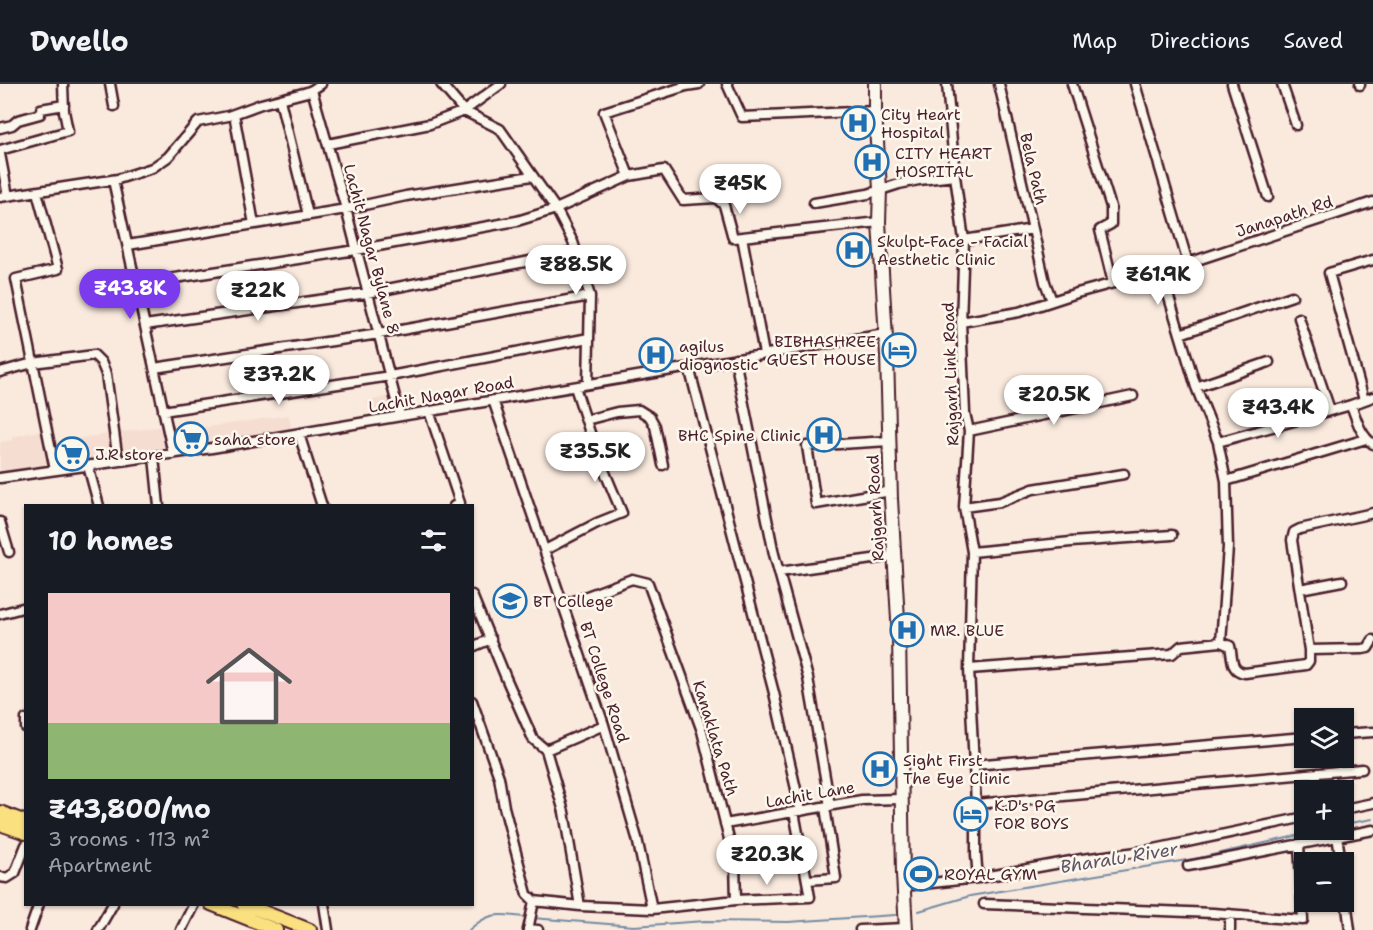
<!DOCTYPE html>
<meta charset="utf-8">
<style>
:root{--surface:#171b24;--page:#242831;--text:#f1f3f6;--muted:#9ea1a6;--line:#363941;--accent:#7c3aed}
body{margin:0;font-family:"Shantell Sans",sans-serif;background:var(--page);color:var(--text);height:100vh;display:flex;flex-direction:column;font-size:22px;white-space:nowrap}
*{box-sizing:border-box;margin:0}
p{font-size:20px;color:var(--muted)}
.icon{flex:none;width:33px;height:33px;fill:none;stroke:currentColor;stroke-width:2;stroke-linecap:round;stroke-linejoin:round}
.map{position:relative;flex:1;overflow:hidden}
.panel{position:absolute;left:24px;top:420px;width:450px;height:402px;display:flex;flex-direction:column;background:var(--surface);border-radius:0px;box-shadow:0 2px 4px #0004}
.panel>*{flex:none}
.tools{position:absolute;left:1294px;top:624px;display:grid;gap:12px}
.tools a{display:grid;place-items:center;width:60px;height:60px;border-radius:0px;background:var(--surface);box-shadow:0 2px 4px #0004;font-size:30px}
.price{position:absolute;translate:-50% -51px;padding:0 14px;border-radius:21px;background:#fff;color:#222;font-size:20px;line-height:39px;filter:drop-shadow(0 2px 3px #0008)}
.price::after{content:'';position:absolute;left:50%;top:36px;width:18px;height:14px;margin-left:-9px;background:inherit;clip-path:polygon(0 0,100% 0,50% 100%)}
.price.on{background:var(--accent);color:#fff}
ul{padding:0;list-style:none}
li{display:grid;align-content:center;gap:12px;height:318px;padding:0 24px}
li+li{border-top:2px solid var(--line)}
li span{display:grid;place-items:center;height:186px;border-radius:0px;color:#555}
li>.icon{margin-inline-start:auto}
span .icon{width:108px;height:108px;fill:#fffc;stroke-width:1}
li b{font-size:26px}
h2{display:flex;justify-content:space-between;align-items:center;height:72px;padding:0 24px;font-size:26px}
header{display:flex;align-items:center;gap:36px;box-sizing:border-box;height:84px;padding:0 30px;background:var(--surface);border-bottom:2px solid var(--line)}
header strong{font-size:28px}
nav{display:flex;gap:33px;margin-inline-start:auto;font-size:21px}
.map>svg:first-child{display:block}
.built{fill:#f6ddd1}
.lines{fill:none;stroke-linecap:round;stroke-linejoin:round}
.stream{stroke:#748ba2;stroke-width:2}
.street-casing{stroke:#4a1f2b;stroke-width:13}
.secondary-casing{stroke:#4a1f2b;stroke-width:16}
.primary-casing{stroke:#4a1f2b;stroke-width:16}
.street{stroke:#fbf7ec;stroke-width:8}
.secondary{stroke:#fbf7ec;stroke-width:12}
.primary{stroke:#fbe080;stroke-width:12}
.labels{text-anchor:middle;stroke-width:5;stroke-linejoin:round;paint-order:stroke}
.poi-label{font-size:16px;fill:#4a1f2b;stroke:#fbf7ec;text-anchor:start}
.street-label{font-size:16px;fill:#4a1f2b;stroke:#fbf7ec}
.water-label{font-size:18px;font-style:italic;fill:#5f5567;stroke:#fbf7ec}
</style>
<header>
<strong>Dwello</strong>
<nav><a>Map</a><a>Directions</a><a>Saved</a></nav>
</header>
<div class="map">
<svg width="1373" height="846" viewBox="0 0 1373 846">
<rect width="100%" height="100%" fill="#faeade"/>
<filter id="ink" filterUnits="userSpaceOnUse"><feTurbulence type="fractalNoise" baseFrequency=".0167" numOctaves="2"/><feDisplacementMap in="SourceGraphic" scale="12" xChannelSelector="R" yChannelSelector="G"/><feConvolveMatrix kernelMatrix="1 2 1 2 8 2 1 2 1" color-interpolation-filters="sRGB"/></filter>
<g filter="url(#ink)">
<!-- built -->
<path class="built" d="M389,312L391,313L394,329L370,333L367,317Z
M289,331L292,346L178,365L175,362L173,348Z
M163,342L168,365L167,367L60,383L58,381L53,358Z
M47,345L51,385L0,393V358L12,356V353Z"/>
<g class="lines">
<!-- stream -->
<path class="stream" d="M1344,740L1373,735
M919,827L970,812L1199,774L1322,746
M532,834L634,842L705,837L788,838L895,831
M469,846C491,826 499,831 527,833"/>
<defs>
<path id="street" d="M110,0L114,22
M441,0L464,27L500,45L556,125L629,92L604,28L686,2L699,0
M727,0L742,33L875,27
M947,0L955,92L964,156L961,238L965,329L969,347L964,423L972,468L969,585L976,720V771L978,794
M1072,0L1111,123V140L1100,146L1113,199
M1135,0L1188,179
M1232,0L1268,113
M1282,0L1296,41
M1360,0V1
M312,6L346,125L400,332
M280,16L308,131
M234,30L254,140
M0,44L12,41L18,36L40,30L41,25L64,21
M328,60L430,40L464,27L501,0
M0,66L68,47L64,27L63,0
M0,70L8,112
M629,92L664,86L683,116L716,114L724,121L733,154L879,138
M113,96L173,370
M37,108L58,185L16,195L55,386
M0,113L118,95L152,84L168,73L198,38L228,32L261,20L307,8L312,6L321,0
M814,119L868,110L899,100L919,96L955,92
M1033,145L1045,198L1052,217
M742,153L764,270
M964,156L1033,145L999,0
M128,161L346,125L406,112L532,92
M136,200L356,166L517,137L556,125L573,158L590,212L588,300
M1299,234L1330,326
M961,238L1019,228L1077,209L1188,179L1373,118
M145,241L367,209L576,168
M1180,250L1292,212
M735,275L774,470L808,594L830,722
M689,283L774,609L801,727
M154,284L379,250L590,212
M0,288L33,279L94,271L101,278L106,290L118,377
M1196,303L1269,278
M493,316L604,641L637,754L652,825
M1364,316L1329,189L1373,176
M1351,321C1357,336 1360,351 1373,360
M163,327L390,292L589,254
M429,327L460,419L454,422
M586,336L617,328L639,326L650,333L655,342L663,381
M969,347L1133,312
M299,350L322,422
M889,357L807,362L816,420L891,407
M1218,358L1351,321L1373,313
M154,373L159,422
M88,382L99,422
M0,394L212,364L885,250
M1226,397L1366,355
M964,423L1000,418L1033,405L1124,390
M0,438L9,468
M545,466L597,439L622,429L596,367L575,303
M972,468L1071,458L1172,451
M779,488L894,472
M1300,505L1342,497
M472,511L506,594L533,655L546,666L564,728L580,822
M0,530L26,523
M1221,558L1230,562C1233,575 1230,587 1245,589L1306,581L1309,577V566L1292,456L1294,448L1300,445L1373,429
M472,563L491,555
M1309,566L1363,565L1368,564L1373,556
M969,585L1172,570L1181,562L1221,558L1228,463L1226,397L1218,358L1196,303L1161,187
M472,617L499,693L504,723L527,810L534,817L528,846
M26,635V644
M1344,650L1373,648
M546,666L604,641
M973,681L1305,653
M976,720L1362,685
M1344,725L1373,719
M725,740L862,716L901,715
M1337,752L1341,778
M1188,782L1373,746
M0,793L7,794L15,789L26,761
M807,796L836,794L825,723
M1344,801L1350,846
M904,802L978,794L1082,775L1145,767L1305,733
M736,816L810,813L794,728
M534,817L580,822L652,825L736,816L735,779L702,647L648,499L632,495L563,521
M324,820L328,846
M984,820L1213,829L1303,836L1299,760
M528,845L538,846
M30,846L39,820
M98,846L113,820
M181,846L194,820
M860,846L905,844
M1230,846V830"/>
<path id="secondary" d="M875,0V27L880,105L879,138L887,271L891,415L899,553L903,790L906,846"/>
<path id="primary" d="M0,728L26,738
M0,740L26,749
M211,820L276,846
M243,820L310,846"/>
</defs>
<!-- street casing -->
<use href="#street" class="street-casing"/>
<!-- secondary casing -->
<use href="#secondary" class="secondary-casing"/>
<!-- primary casing -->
<use href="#primary" class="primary-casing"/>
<!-- street -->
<use href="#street" class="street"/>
<!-- secondary -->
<use href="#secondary" class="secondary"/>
<!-- primary -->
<use href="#primary" class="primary"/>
</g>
</g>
<!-- icons -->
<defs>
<symbol id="hospital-ring" viewBox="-11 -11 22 22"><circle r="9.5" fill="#fbf7ec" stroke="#1f6fb2" stroke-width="1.5"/><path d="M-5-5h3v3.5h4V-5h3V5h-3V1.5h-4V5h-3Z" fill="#1f6fb2"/></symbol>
<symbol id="hotel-ring" viewBox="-11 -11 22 22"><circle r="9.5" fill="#fbf7ec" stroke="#1f6fb2" stroke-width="1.5"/><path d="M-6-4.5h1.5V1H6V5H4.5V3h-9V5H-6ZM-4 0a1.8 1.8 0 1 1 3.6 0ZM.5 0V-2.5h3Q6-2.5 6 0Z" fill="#1f6fb2"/></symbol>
<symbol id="supermarket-ring" viewBox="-11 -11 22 22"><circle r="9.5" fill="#fbf7ec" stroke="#1f6fb2" stroke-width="1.5"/><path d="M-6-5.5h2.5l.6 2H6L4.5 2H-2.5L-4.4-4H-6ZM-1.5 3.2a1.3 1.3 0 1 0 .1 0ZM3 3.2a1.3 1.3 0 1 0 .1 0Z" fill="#1f6fb2"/></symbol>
<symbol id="university-ring" viewBox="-11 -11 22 22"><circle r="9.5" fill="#fbf7ec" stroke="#1f6fb2" stroke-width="1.5"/><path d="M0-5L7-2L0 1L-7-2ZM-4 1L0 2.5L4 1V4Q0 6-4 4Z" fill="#1f6fb2"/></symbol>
<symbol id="stadium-ring" viewBox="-11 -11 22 22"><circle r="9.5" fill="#fbf7ec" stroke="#1f6fb2" stroke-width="1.5"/><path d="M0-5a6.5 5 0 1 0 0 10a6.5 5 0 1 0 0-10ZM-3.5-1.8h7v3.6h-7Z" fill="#1f6fb2"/></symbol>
</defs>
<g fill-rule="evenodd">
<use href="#hospital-ring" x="839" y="20" width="38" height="38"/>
<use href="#hospital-ring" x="853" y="59" width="38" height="38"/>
<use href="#hospital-ring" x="835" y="147" width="38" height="38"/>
<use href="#hotel-ring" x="880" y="247" width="38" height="38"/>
<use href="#hospital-ring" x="637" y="252" width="38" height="38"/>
<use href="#hospital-ring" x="805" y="332" width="38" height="38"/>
<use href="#supermarket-ring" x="172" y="336" width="38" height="38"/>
<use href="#supermarket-ring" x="53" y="351" width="38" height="38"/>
<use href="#university-ring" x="491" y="498" width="38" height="38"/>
<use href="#hospital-ring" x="888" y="527" width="38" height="38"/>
<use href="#hospital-ring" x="861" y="666" width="38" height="38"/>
<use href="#hotel-ring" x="952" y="711" width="38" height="38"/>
<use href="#stadium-ring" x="902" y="771" width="38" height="38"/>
</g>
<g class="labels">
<!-- poi labels -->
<g class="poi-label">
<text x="881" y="36">City Heart<tspan x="881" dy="18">Hospital</tspan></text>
<text x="895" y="75">CITY HEART<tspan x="895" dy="18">HOSPITAL</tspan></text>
<text x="877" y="163">Skulpt-Face - Facial<tspan x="877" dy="18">Aesthetic Clinic</tspan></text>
<text x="876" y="263" text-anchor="end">BIBHASHREE<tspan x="876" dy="18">GUEST HOUSE</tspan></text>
<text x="679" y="268">agilus<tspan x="679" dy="18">diognostic</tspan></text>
<text x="801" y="357" text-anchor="end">BHC Spine Clinic</text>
<text x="214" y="361">saha store</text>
<text x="95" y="376">J.R store</text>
<text x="533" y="523">BT College</text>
<text x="930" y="552">MR. BLUE</text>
<text x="903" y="682">Sight First<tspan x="903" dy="18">The Eye Clinic</tspan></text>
<text x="994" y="727">K.D's PG<tspan x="994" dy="18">FOR BOYS</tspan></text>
<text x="944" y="796">ROYAL GYM</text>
</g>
<!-- street labels -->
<g class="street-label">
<text transform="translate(1034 85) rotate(77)" y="6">Bela Path</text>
<text transform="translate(1284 132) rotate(-18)" y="6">Janapath Rd</text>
<text transform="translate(372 165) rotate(75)" y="6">Lachit Nagar Bylane 8</text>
<text transform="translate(950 290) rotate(-92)" y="6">Rajgarh Link Road</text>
<text transform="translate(441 310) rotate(-10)" y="6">Lachit Nagar Road</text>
<text transform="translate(875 424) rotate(-93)" y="6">Rajgarh Road</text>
<text transform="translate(605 598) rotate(72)" y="6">BT College Road</text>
<text transform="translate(716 654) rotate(73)" y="6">Kanaklata Path</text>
<text transform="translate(810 710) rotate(-10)" y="6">Lachit Lane</text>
</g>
<!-- water labels -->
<g class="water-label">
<text transform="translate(1119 774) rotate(-9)" y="6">Bharalu River</text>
</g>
</g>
</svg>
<div class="tools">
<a><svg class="icon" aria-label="layers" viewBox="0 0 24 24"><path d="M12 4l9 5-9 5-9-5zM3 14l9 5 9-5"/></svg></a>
<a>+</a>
<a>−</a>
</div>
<b class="price" style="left:740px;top:131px">₹45K</b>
<b class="price" style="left:576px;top:212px">₹88.5K</b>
<b class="price" style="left:1158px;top:222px">₹61.9K</b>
<b class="price on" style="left:130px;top:236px">₹43.8K</b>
<b class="price" style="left:258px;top:238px">₹22K</b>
<b class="price" style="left:279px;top:322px">₹37.2K</b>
<b class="price" style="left:1054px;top:342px">₹20.5K</b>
<b class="price" style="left:1278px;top:355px">₹43.4K</b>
<b class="price" style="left:595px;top:399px">₹35.5K</b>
<b class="price" style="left:767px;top:802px">₹20.3K</b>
<section class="panel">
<h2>10 homes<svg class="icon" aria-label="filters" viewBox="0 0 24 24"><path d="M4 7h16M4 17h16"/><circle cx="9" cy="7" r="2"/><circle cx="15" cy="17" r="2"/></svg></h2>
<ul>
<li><span style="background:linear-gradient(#f6c9c9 70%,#8fb573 0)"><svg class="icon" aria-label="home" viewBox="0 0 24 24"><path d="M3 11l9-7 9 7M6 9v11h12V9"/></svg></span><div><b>₹43,800/mo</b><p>3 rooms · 113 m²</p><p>Apartment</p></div></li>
</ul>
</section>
</div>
